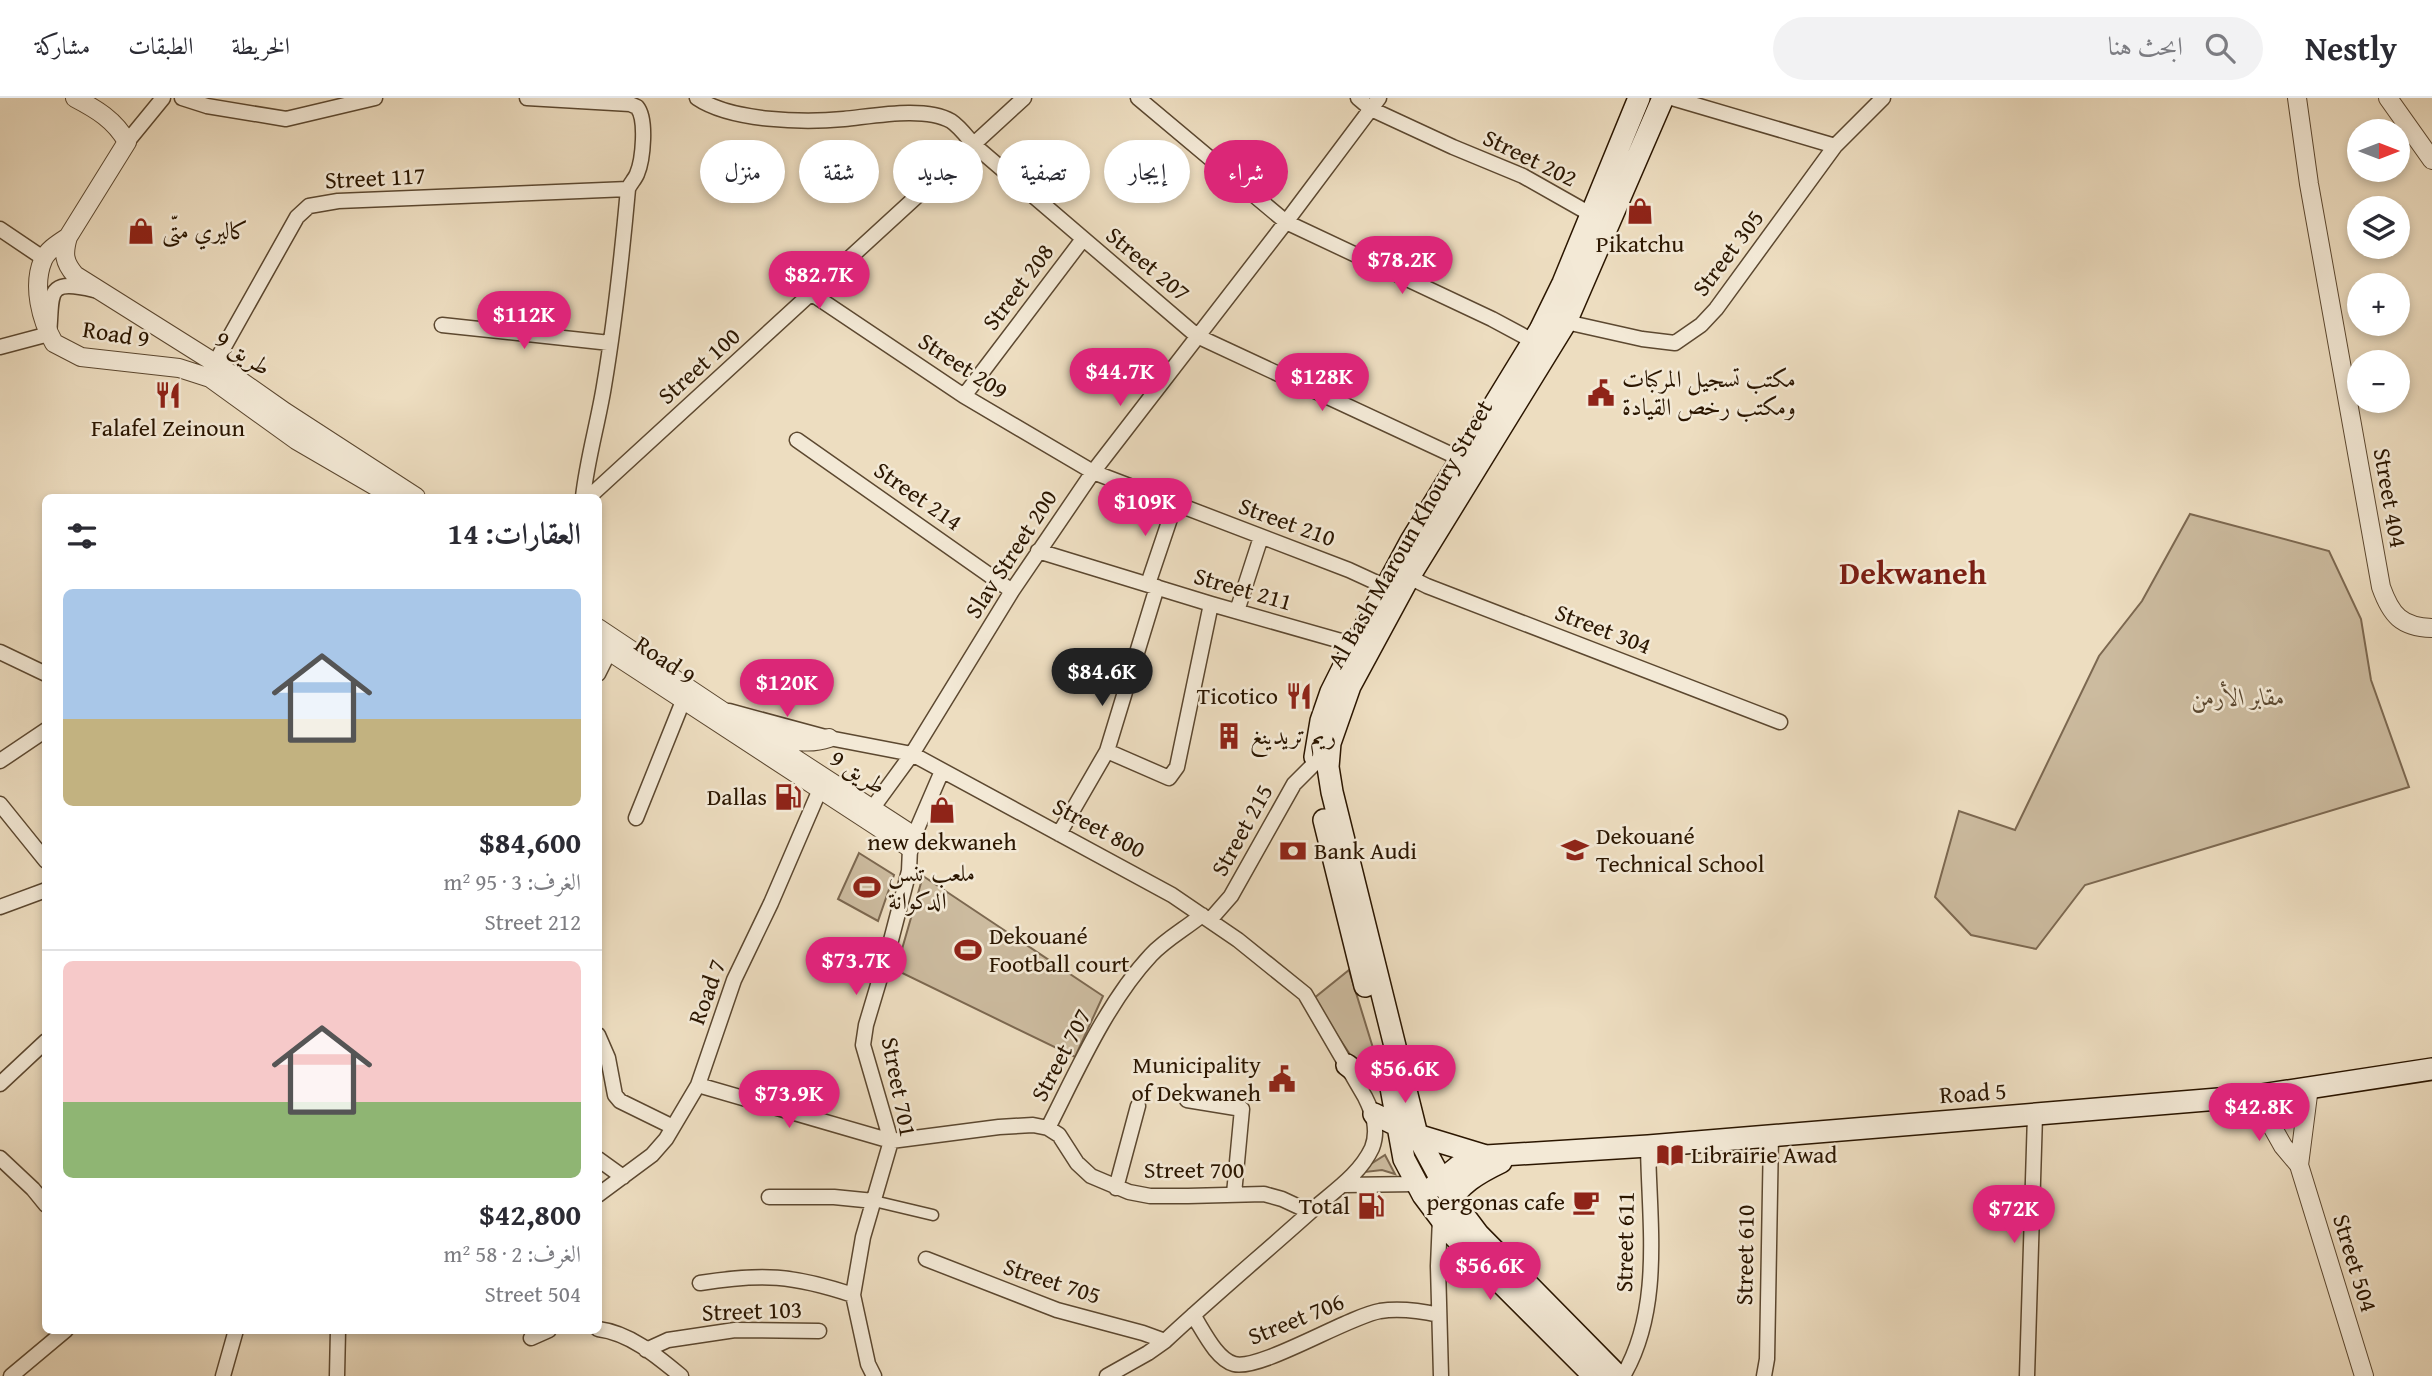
<!DOCTYPE html>
<html lang="ar">
<meta charset="utf-8">
<style>
:root{--surface:#fff;--page:#f2f2f3;--text:#2b2b33;--muted:#7c7c81;--line:#e1e1e2;--accent:#db2777}
body{margin:0;font-family:"Gentium Book Plus",Amiri,serif;background:var(--page);color:var(--text);direction:rtl;height:100vh;display:flex;flex-direction:column;font-size:26px;white-space:nowrap}
*{box-sizing:border-box;margin:0}
p{font-size:23px;color:var(--muted)}
.icon{flex:none;width:38px;height:38px;fill:none;stroke:currentColor;stroke-width:2;stroke-linecap:round;stroke-linejoin:round}
.map{position:relative;flex:1;overflow:hidden;direction:ltr}
.panel{position:absolute;left:42px;top:396px;width:560px;height:840px;display:flex;flex-direction:column;background:var(--surface);border-radius:10px;box-shadow:0 4px 10px #0003;direction:rtl}
.panel>*{flex:none}
.banner{position:absolute;left:623px;top:42px;width:665px;height:63px;direction:rtl;display:flex;gap:14px}
.needle{width:46px;rotate:90deg}
.buttons{position:absolute;left:2347px;top:21px;display:grid;gap:14px}
.buttons a{display:grid;place-items:center;width:63px;height:63px;border-radius:50%;background:var(--surface);box-shadow:0 4px 10px #0003;font-size:35px}
.price{position:absolute;translate:-50% -60px;padding:0 16px;border-radius:24px;background:var(--accent);color:#fff;font-size:23px;line-height:46px;filter:drop-shadow(0 2px 4px #0008)}
.price::after{content:'';position:absolute;left:50%;top:42px;width:21px;height:16px;margin-left:-10px;background:inherit;clip-path:polygon(0 0,100% 0,50% 100%)}
.price.current{background:#222;color:#fff}
ul{padding:0;list-style:none}
li{display:grid;align-content:center;gap:14px;height:371px;padding:0 21px}
li+li{border-top:2px solid var(--line)}
li span{display:grid;place-items:center;height:217px;border-radius:10px;color:#555}
li>.icon{margin-inline-start:auto}
span .icon{width:126px;height:126px;fill:#fffc;stroke-width:1}
li b{font-size:30px}
h2{display:flex;justify-content:space-between;align-items:center;height:84px;padding:0 21px;font-size:30px}
.chip{padding:0 24px;border-radius:32px;background:var(--surface);box-shadow:0 4px 10px #0003;font-size:24px;line-height:63px}
.chip.current{background:var(--accent);color:#fff}
header{display:flex;align-items:center;gap:42px;box-sizing:border-box;height:98px;padding:0 35px;background:var(--surface);border-bottom:2px solid var(--line)}
header strong{font-size:33px}
nav{display:flex;gap:38px;margin-inline-start:auto;font-size:24px}
.search{width:490px;height:63px;background:var(--page);display:flex;align-items:center;gap:18px;box-sizing:border-box;padding:0 24px;border-radius:38px;color:var(--muted);font-size:26px}
.map>svg:first-child{display:block}
.green{fill:#ccbb9f;stroke:#7c6850;stroke-width:2}
.lines{fill:none;stroke-linecap:round;stroke-linejoin:round}
.pedestrian-casing{stroke:#5c4830;stroke-width:13}
.minor-casing{stroke:#5c4830;stroke-width:17}
.tertiary-casing{stroke:#5c4830;stroke-width:20}
.secondary-casing{stroke:#2b1600;stroke-width:24}
.pedestrian{stroke:#f3e9d6;stroke-width:10}
.minor{stroke:#f3e9d6;stroke-width:14}
.tertiary{stroke:#f3e9d6;stroke-width:18}
.secondary{stroke:#f3e9d6;stroke-width:21}
.labels{text-anchor:middle;stroke-width:5;stroke-linejoin:round;paint-order:stroke}
.street-label{font-size:24px;fill:#2b1600;stroke:#f3e9d6}
.poi-label{font-size:24px;fill:#2b1600;stroke:#f3e9d6;text-anchor:start}
.park-label{font-size:24px;font-style:italic;fill:#5b4830;stroke:#f3e9d6}
.district-label{font-size:32px;font-weight:bold;fill:#7a1f14;stroke:#f3e9d6}
</style>
<header>
<strong>Nestly</strong>
<div class="search"><svg class="icon" aria-label="search" viewBox="0 0 24 24"><circle cx="10" cy="10" r="6"/><path d="M15 15l6 6"/></svg>ابحث هنا</div>
<nav><a>الخريطة</a><a>الطبقات</a><a>مشاركة</a></nav>
</header>
<div class="map">
<svg width="2432" height="1278" viewBox="0 0 2432 1278">
<rect width="100%" height="100%" fill="#edddc0"/>
<filter id="stains"><feTurbulence type="fractalNoise" baseFrequency=".00286" numOctaves="4"/><feColorMatrix values="0 0 0 0 .2 0 0 0 0 .09 0 0 0 0 .02 0 0 0 .5 -.17"/></filter>
<radialGradient id="worn" r=".72"><stop offset=".6" stop-color="#630" stop-opacity="0"/><stop offset="1" stop-color="#630" stop-opacity=".3"/></radialGradient>
<!-- green -->
<path class="green" d="M2190,416L2329,453L2361,521L2371,582L2409,689L2085,787L2036,851L1971,837L1935,799L1959,713L2015,732L2099,558L2142,503Z
M859,755L894,777L878,823L838,801Z
M923,778L1103,898L1075,959L896,872Z
M1349,872L1373,950L1370,964L1362,967L1353,961L1313,901Z
M1385,1057L1395,1076L1382,1072L1365,1074L1363,1071Z"/>
<g class="lines">
<defs>
<path id="pedestrian" d="M874,1103L933,1117"/>
<path id="minor" d="M182,0L207,8L286,21L375,0
M527,0L630,6L637,9C647,21 643,62 637,76C635,81 630,86 628,91C622,157 615,223 604,288C598,325 587,362 583,399
M697,0C731,23 803,25 844,21C874,18 925,8 951,23C960,29 967,39 974,47L1197,238L1461,361
M1138,0L1286,124L1492,221L1533,243
M1358,0L1371,11L1453,49L1523,78L1592,117
M1672,0L1835,48
M127,44L163,0
M0,131L43,160
M812,196L964,298L1093,374L1349,472L1386,489
M1566,224L1642,241L1675,245L1701,227L1716,211L1835,48L1883,0
M442,227L610,245
M0,249L49,236C53,196 44,180 94,192
M215,265L297,119L309,108L338,103L628,91
M964,298L1083,141
M797,342L1012,493
M589,399L1024,0
M1038,453L1211,506L1355,547
M1409,479L1427,488L1780,624
M1148,486L1175,406
M1237,513L1261,439
M0,554L46,576
M598,576L609,554
M729,613L829,640L912,656L1172,797L1238,842L1305,896L1365,999C1373,1015 1379,1032 1372,1050C1359,1078 1331,1095 1309,1115C1261,1158 1212,1199 1165,1243L1148,1255L1107,1278
M1107,653L1169,680L1177,669L1211,506
M0,663L46,632
M0,706L46,763
M866,719L912,656L1012,493L1093,374L1286,124L1379,0
M636,720L683,603
M1059,736L1107,653L1157,489
M914,738L942,673
M0,809L46,792
M1210,822L1231,798L1294,686L1314,666
M598,937L608,960L615,997L620,1003L673,1029
M0,986L46,943
M698,987L891,1043L999,1029L1033,1027L1048,1030L1059,1037L1077,1065L1091,1078L1129,1094L1150,1098H1188L1264,1096L1282,1101L1310,1114
M1187,1002L1242,1011L1234,1096
M1048,1030C1077,973 1107,904 1151,857C1166,841 1185,831 1202,817
M0,1060L33,1091L46,1107
M598,1061L623,1079
M1343,1087L1416,1086
M1116,1090L1138,1008
M598,1097L652,1057L666,1041L698,987L734,882L771,805L824,682
M769,1099H834L874,1103
M1440,1120L1438,1168L1441,1278
M926,1161L1057,1212L1143,1235L1165,1243
M700,1185C762,1175 793,1177 853,1197
M1193,1217C1203,1232 1216,1261 1234,1266C1260,1273 1347,1219 1380,1213C1400,1210 1421,1213 1439,1217
M598,1231C630,1235 657,1258 681,1278
M531,1240L549,1232
M646,1252L668,1242L735,1232L819,1233
M11,1278L66,1232
M223,1278L236,1232
M337,1278L338,1232
M874,1278L868,1266L853,1197L863,1139L891,1043L863,947L866,927L889,850L909,773L910,750
M1623,1278C1663,1210 1649,1124 1648,1048
M1764,1278L1767,1261L1771,1037
M2027,1278L2035,1017"/>
<path id="tertiary" d="M75,0C96,11 115,22 127,44L68,139C63,156 64,164 75,177L215,265L285,314L416,399
M2297,0L2309,86L2381,489C2391,517 2401,529 2432,530
M2388,0L2432,62
M68,139C59,145 47,152 43,162C32,188 41,222 54,245L81,259L179,270L210,280L296,342L394,399
M598,530L748,630L914,738L910,750L598,546
M764,635C787,641 806,648 829,640
M2255,998L2283,1048L2299,1067L2364,1278
M2299,1067L2309,989"/>
<path id="secondary" d="M1315,659L1321,623L1331,594L1347,562L1411,443L1540,232L1563,185L1639,0
M1324,722L1365,888
M1347,967C1364,981 1367,981 1389,976
M1388,973L1404,1061L1423,1097L1453,1137L1594,1278
M1374,1016L1417,1037L1486,1058
M1433,1089L1459,1068L1486,1058L1648,1048L2255,998L2432,971
M1446,1109C1459,1086 1478,1075 1501,1064
M1618,1278L1478,1136L1451,1100L1417,1037L1332,694L1328,669L1330,645L1350,588L1409,479L1566,224L1663,0"/>
</defs>
<!-- pedestrian casing -->
<use href="#pedestrian" class="pedestrian-casing"/>
<!-- minor casing -->
<use href="#minor" class="minor-casing"/>
<!-- tertiary casing -->
<use href="#tertiary" class="tertiary-casing"/>
<!-- secondary casing -->
<use href="#secondary" class="secondary-casing"/>
<!-- pedestrian -->
<use href="#pedestrian" class="pedestrian"/>
<!-- minor -->
<use href="#minor" class="minor"/>
<!-- tertiary -->
<use href="#tertiary" class="tertiary"/>
<!-- secondary -->
<use href="#secondary" class="secondary"/>
</g>
<!-- icons -->
<defs>
<symbol id="shop-bare" viewBox="-9 -9 18 18"><path d="M-5-2.5h2.3a2.7 3.5 0 0 1 5.4 0H5L5.5 6h-11ZM-1.5-2.5h3a1.5 2.3 0 0 0-3 0Z" fill="#8f2418" stroke="#f3e9d6" stroke-width="2.5" paint-order="stroke"/></symbol>
<symbol id="civic-bare" viewBox="-9 -9 18 18"><path d="M-.6-6.5H3V-4.5H.6V-3L4-1V1h2V6H-6V1h2V-1L-.6-3ZM-1.2 2.5V6h2.4V2.5Z" fill="#8f2418" stroke="#f3e9d6" stroke-width="2.5" paint-order="stroke"/></symbol>
<symbol id="restaurant-bare" viewBox="-9 -9 18 18"><path d="M-5-6h1v4h1v-4h1v4h1v-4h1v5L-1.5 .5V6h-2V.5L-5-1ZM5-6V6H3V1.5H1.5Q1.5-4 5-6Z" fill="#8f2418" stroke="#f3e9d6" stroke-width="2.5" paint-order="stroke"/></symbol>
<symbol id="building-bare" viewBox="-9 -9 18 18"><path d="M-4-6H4V6H1V3H-1V6H-4ZM-2.5-4.3h1.7v1.8h-1.7ZM.8-4.3h1.7v1.8H.8ZM-2.5-1h1.7V.8h-1.7ZM.8-1h1.7V.8H.8Z" fill="#8f2418" stroke="#f3e9d6" stroke-width="2.5" paint-order="stroke"/></symbol>
<symbol id="fuel-bare" viewBox="-9 -9 18 18"><path d="M-5.5-6h7V0h2V4h1.3V-2.5L3-4.5l.8-.8L6-3V5H2.5V1h-1V6h-7ZM-4.2-4.7v3.2H.2V-4.7Z" fill="#8f2418" stroke="#f3e9d6" stroke-width="2.5" paint-order="stroke"/></symbol>
<symbol id="school-bare" viewBox="-9 -9 18 18"><path d="M0-5L7-2L0 1L-7-2ZM-4 1L0 2.5L4 1V4Q0 6-4 4Z" fill="#8f2418" stroke="#f3e9d6" stroke-width="2.5" paint-order="stroke"/></symbol>
<symbol id="bank-bare" viewBox="-9 -9 18 18"><path d="M-6-4H6V4H-6ZM0-2.3a2.3 2.3 0 1 0 0 4.6a2.3 2.3 0 1 0 0-4.6Z" fill="#8f2418" stroke="#f3e9d6" stroke-width="2.5" paint-order="stroke"/></symbol>
<symbol id="stadium-bare" viewBox="-9 -9 18 18"><path d="M0-5a6.5 5 0 1 0 0 10a6.5 5 0 1 0 0-10ZM-3.5-1.8h7v3.6h-7Z" fill="#8f2418" stroke="#f3e9d6" stroke-width="2.5" paint-order="stroke"/></symbol>
<symbol id="library-bare" viewBox="-9 -9 18 18"><path d="M-6-4Q-3-5.5-.7-3.5V5Q-3 3-6 4ZM6-4Q3-5.5 .7-3.5V5Q3 3 6 4Z" fill="#8f2418" stroke="#f3e9d6" stroke-width="2.5" paint-order="stroke"/></symbol>
<symbol id="cafe-bare" viewBox="-9 -9 18 18"><path d="M-5.5-4.5H6V0H3Q3 3.5 0 3.5H-2.5Q-5.5 3.5-5.5 0ZM3-3.2v2h1.7v-2ZM-6 4.5H4V6H-6Z" fill="#8f2418" stroke="#f3e9d6" stroke-width="2.5" paint-order="stroke"/></symbol>
</defs>
<g fill-rule="evenodd">
<use href="#shop-bare" x="1621" y="94" width="38" height="38"/>
<use href="#shop-bare" x="122" y="114" width="38" height="38"/>
<use href="#civic-bare" x="1582" y="276" width="38" height="38"/>
<use href="#restaurant-bare" x="149" y="278" width="38" height="38"/>
<use href="#restaurant-bare" x="1280" y="579" width="38" height="38"/>
<use href="#building-bare" x="1210" y="619" width="38" height="38"/>
<use href="#fuel-bare" x="769" y="680" width="38" height="38"/>
<use href="#shop-bare" x="923" y="693" width="38" height="38"/>
<use href="#school-bare" x="1556" y="733" width="38" height="38"/>
<use href="#bank-bare" x="1274" y="734" width="38" height="38"/>
<use href="#stadium-bare" x="848" y="770" width="38" height="38"/>
<use href="#stadium-bare" x="949" y="833" width="38" height="38"/>
<use href="#civic-bare" x="1263" y="962" width="38" height="38"/>
<use href="#library-bare" x="1651" y="1038" width="38" height="38"/>
<use href="#cafe-bare" x="1567" y="1085" width="38" height="38"/>
<use href="#fuel-bare" x="1352" y="1089" width="38" height="38"/>
</g>
<g class="labels">
<!-- street labels -->
<g class="street-label">
<text transform="translate(1530 60) rotate(26)" y="8">Street 202</text>
<text transform="translate(375 80) rotate(-3)" y="8">Street 117</text>
<text transform="translate(1728 155) rotate(-53)" y="8">Street 305</text>
<text transform="translate(1148 166) rotate(40)" y="8">Street 207</text>
<text transform="translate(1018 189) rotate(-53)" y="8">Street 208</text>
<text transform="translate(116 236) rotate(9)" y="8">Road 9</text>
<text transform="translate(243 255) rotate(34)" y="8">9 طريق</text>
<text transform="translate(699 268) rotate(-42)" y="8">Street 100</text>
<text transform="translate(963 268) rotate(33)" y="8">Street 209</text>
<text transform="translate(918 398) rotate(35)" y="8">Street 214</text>
<text transform="translate(2390 400) rotate(80)" y="8">Street 404</text>
<text transform="translate(1287 424) rotate(20)" y="8">Street 210</text>
<text transform="translate(1410 436) rotate(-60)" y="8">Al Bash Maroun Khoury Street</text>
<text transform="translate(1011 456) rotate(-57)" y="8">Slav Street 200</text>
<text transform="translate(1243 491) rotate(16)" y="8">Street 211</text>
<text transform="translate(1603 531) rotate(21)" y="8">Street 304</text>
<text transform="translate(665 562) rotate(34)" y="8">Road 9</text>
<text transform="translate(858 674) rotate(33)" y="8">9 طريق</text>
<text transform="translate(1099 730) rotate(28)" y="8">Street 800</text>
<text transform="translate(1242 732) rotate(-61)" y="8">Street 215</text>
<text transform="translate(707 894) rotate(-70)" y="8">Road 7</text>
<text transform="translate(1061 957) rotate(-62)" y="8">Street 707</text>
<text transform="translate(899 989) rotate(79)" y="8">Street 701</text>
<text transform="translate(1973 995) rotate(-4)" y="8">Road 5</text>
<text x="1194" y="1080">Street 700</text>
<text transform="translate(1625 1144) rotate(-89)" y="8">Street 611</text>
<text transform="translate(1745 1157) rotate(-89)" y="8">Street 610</text>
<text transform="translate(2355 1165) rotate(73)" y="8">Street 504</text>
<text transform="translate(1052 1183) rotate(18)" y="8">Street 705</text>
<text transform="translate(752 1213) rotate(-2)" y="8">Street 103</text>
<text transform="translate(1296 1221) rotate(-22)" y="8">Street 706</text>
</g>
<!-- poi labels -->
<g class="poi-label">
<text x="162" y="141">كاليري متّى</text>
<text x="1640" y="154" text-anchor="middle">Pikatchu</text>
<text x="1622" y="289">مكتب تسجيل المركبات<tspan x="1622" dy="28">ومكتب رخص القيادة</tspan></text>
<text x="168" y="338" text-anchor="middle">Falafel Zeinoun</text>
<text x="1278" y="606" text-anchor="end">Ticotico</text>
<text x="1250" y="646">ريم تريدينغ</text>
<text x="767" y="707" text-anchor="end">Dallas</text>
<text x="1596" y="746">Dekouané<tspan x="1596" dy="28">Technical School</tspan></text>
<text x="942" y="752" text-anchor="middle">new dekwaneh</text>
<text x="1314" y="761">Bank Audi</text>
<text x="888" y="783">ملعب تنس<tspan x="888" dy="28">الدكوانة</tspan></text>
<text x="989" y="846">Dekouané<tspan x="989" dy="28">Football court</tspan></text>
<text x="1261" y="975" text-anchor="end">Municipality<tspan x="1261" dy="28">of Dekwaneh</tspan></text>
<text x="1691" y="1065">Librairie Awad</text>
<text x="1565" y="1112" text-anchor="end">pergonas cafe</text>
<text x="1350" y="1116" text-anchor="end">Total</text>
</g>
<!-- park labels -->
<g class="park-label">
<text x="2238" y="607">مقابر الأرمن</text>
</g>
<!-- district labels -->
<g class="district-label">
<text x="1913" y="486">Dekwaneh</text>
</g>
</g>
<rect width="100%" height="100%" filter="url(#stains)"/>
<rect width="100%" height="100%" fill="url(#worn)"/>
</svg>
<div class="buttons">
<a><svg class="needle" viewBox="-14 -14 28 28"><path d="M0-13l5 13h-10z" fill="#e53935"/><path d="M0 13l5-13h-10z" fill="#7c7c81"/></svg></a>
<a><svg class="icon" aria-label="layers" viewBox="0 0 24 24"><path d="M12 4l9 5-9 5-9-5zM3 14l9 5 9-5"/></svg></a>
<a>+</a>
<a>−</a>
</div>
<b class="price" style="left:1402px;top:198px">$78.2K</b>
<b class="price" style="left:819px;top:213px">$82.7K</b>
<b class="price" style="left:524px;top:253px">$112K</b>
<b class="price" style="left:1120px;top:310px">$44.7K</b>
<b class="price" style="left:1322px;top:315px">$128K</b>
<b class="price" style="left:1145px;top:440px">$109K</b>
<b class="price current" style="left:1102px;top:610px">$84.6K</b>
<b class="price" style="left:787px;top:621px">$120K</b>
<b class="price" style="left:856px;top:899px">$73.7K</b>
<b class="price" style="left:1405px;top:1007px">$56.6K</b>
<b class="price" style="left:789px;top:1032px">$73.9K</b>
<b class="price" style="left:2259px;top:1045px">$42.8K</b>
<b class="price" style="left:2014px;top:1147px">$72K</b>
<b class="price" style="left:1490px;top:1204px">$56.6K</b>
<div class="banner">
<a class="chip current">شراء</a>
<a class="chip">إيجار</a>
<a class="chip">تصفية</a>
<a class="chip">جديد</a>
<a class="chip">شقة</a>
<a class="chip">منزل</a>
</div>
<section class="panel">
<h2>العقارات: 14<svg class="icon" aria-label="filters" viewBox="0 0 24 24"><path d="M4 7h16M4 17h16"/><circle cx="9" cy="7" r="2"/><circle cx="15" cy="17" r="2"/></svg></h2>
<ul>
<li><span style="background:linear-gradient(#a9c7e8 60%,#c2b280 0)"><svg class="icon" aria-label="home" viewBox="0 0 24 24"><path d="M3 11l9-7 9 7M6 9v11h12V9"/></svg></span><div><b>$84,600</b><p>الغرف: 3 · 95 m²</p><p>Street 212</p></div></li>
<li><span style="background:linear-gradient(#f6c9c9 65%,#8fb573 0)"><svg class="icon" aria-label="home" viewBox="0 0 24 24"><path d="M3 11l9-7 9 7M6 9v11h12V9"/></svg></span><div><b>$42,800</b><p>الغرف: 2 · 58 m²</p><p>Street 504</p></div></li>
</ul>
</section>
</div>
